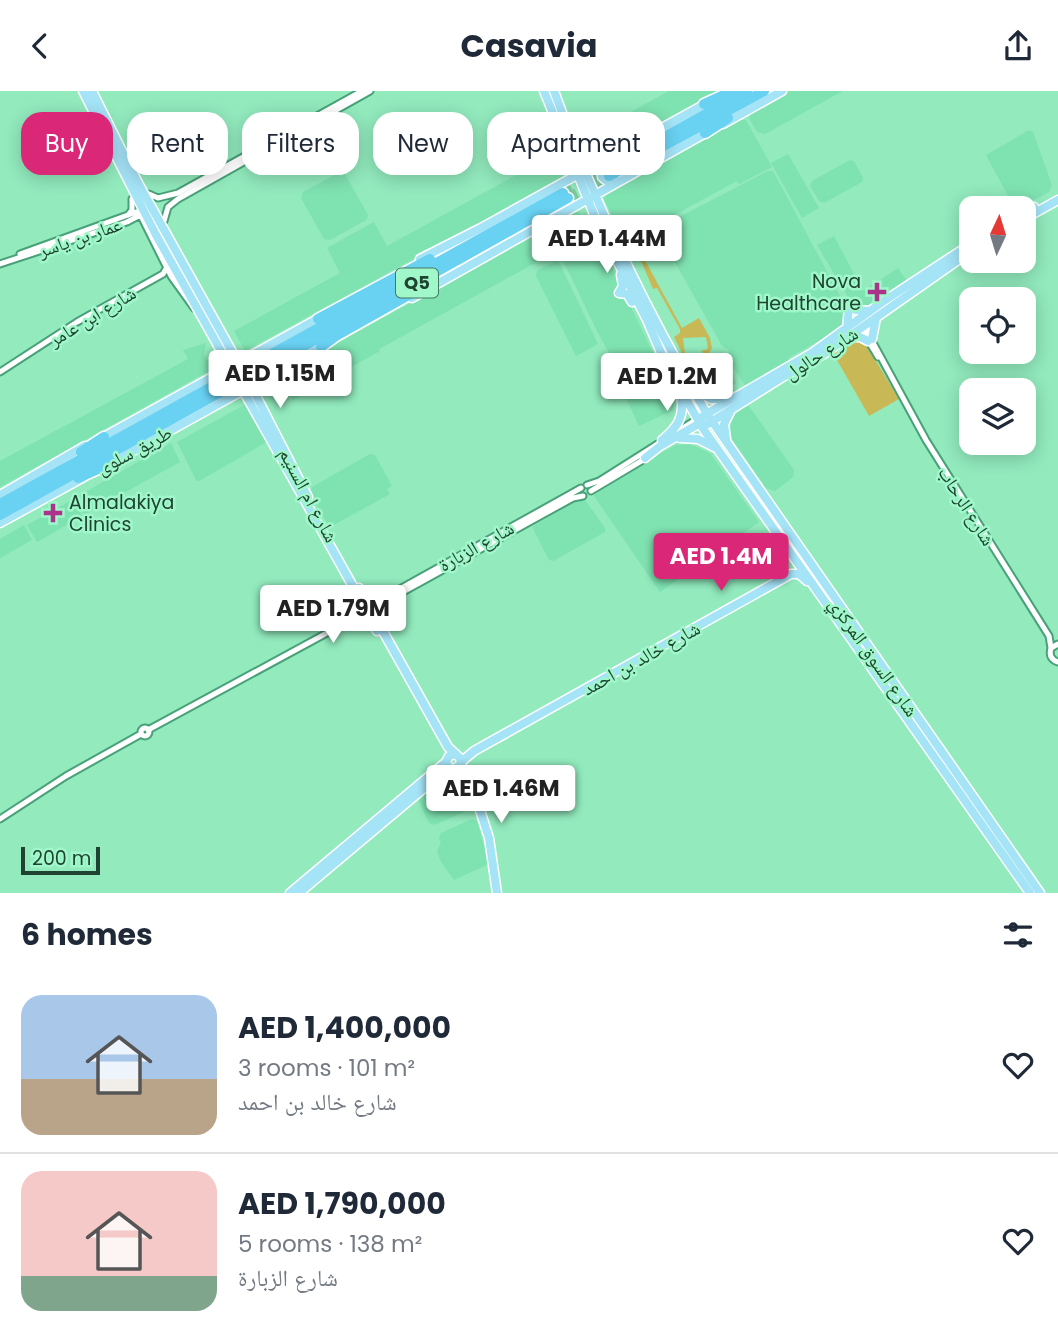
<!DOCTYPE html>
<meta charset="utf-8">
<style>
:root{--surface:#fff;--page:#f6f6f7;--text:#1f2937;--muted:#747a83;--line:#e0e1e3;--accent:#db2777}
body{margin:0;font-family:Poppins,"Noto Naskh Arabic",sans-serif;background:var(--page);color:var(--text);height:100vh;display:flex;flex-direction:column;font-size:26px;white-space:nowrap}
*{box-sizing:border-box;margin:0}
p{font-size:23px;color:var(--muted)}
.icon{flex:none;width:38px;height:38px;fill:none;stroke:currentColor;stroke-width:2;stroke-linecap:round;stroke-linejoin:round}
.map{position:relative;height:802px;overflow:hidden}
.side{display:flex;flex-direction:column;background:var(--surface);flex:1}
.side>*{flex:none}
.hud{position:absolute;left:21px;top:21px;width:700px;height:63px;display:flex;gap:14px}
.needle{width:46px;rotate:4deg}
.buttons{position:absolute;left:959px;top:105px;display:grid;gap:14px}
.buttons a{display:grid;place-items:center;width:77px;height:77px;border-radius:14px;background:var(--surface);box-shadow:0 4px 18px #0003;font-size:35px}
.scale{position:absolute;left:21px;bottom:18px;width:79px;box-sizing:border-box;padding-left:7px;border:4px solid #1e4331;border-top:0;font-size:19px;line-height:24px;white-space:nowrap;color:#1e4331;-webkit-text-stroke:5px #9ff7ca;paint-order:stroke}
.price{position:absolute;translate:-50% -60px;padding:0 16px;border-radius:7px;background:#fff;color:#222;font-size:23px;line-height:46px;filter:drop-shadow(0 2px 4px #0008)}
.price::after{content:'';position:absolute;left:50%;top:42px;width:21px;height:16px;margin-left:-10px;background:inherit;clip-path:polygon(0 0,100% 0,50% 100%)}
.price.current{background:var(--accent);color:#fff}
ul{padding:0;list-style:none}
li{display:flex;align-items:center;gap:21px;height:175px;padding:0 21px}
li+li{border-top:2px solid var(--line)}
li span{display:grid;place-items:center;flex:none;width:196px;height:140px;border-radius:21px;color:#555}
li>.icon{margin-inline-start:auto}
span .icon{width:84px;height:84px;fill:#fffc;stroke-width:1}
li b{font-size:30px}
h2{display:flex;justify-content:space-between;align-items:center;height:84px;padding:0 21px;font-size:30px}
.pill{padding:0 24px;border-radius:21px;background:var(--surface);box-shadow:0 4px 18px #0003;font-size:24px;line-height:63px}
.pill.current{background:var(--accent);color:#fff}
header{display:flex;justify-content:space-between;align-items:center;height:91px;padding:0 21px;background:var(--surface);font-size:32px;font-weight:700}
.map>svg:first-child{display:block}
.built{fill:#7fe2b1}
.green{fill:#c8b956}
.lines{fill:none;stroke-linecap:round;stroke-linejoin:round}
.highway-tunnel{stroke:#7bc9a1;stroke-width:10;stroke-dasharray:10 5;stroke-linecap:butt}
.minor-casing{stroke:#48a178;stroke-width:9}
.major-casing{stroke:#fff;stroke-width:11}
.highway-casing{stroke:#fff;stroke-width:13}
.minor{stroke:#fff;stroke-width:5}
.major{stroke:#a5e3f7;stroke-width:8}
.highway{stroke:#69d1f2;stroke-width:10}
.poi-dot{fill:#ab338a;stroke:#9ff7ca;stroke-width:2.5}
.labels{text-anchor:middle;stroke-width:5;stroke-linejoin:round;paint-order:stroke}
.shield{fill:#9ff7ca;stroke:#45795f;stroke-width:2}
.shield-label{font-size:18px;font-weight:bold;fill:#1e4331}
.street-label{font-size:19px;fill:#1e4331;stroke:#9ff7ca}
.poi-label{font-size:19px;fill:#1e4331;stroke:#9ff7ca;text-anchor:end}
</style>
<header><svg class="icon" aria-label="back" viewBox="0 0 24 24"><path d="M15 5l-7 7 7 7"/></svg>Casavia<svg class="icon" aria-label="share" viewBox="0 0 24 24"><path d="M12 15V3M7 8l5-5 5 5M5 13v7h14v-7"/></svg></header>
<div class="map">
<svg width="1058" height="802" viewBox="0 0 1058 802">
<rect width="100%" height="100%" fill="#92eabd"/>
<!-- built -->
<path class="built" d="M669,0H725L599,67L587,64L580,49Z
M789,0H843L765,43L757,41L749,27L752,21Z
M739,29H746L772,76L739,93L737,90L626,150L604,109L606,103Z
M1029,39L1033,41L1052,94L1049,101L1021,116H1014L986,64Z
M558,61L560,67L558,76L563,86L245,260L234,240L340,182L327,157L374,131L387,155Z
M788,63L819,117L802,127L771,72Z
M850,69L854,70L863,87L862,91L824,112L819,110L810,95L812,90Z
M768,80H773L847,218L846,235L788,267L790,271L745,294L727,267L729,259L722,255L658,141L660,136Z
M340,81L345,83L368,124L366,129L330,149L324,148L301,107L303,101Z
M578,120L583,129L568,138L575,150L379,258L380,260L293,309L285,294L270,302L265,292Z
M834,145L863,200L898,177L906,189L869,215L851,211L817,154Z
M598,147L675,308L673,319L639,335L613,279L617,276L598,242L561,165Z
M558,169L598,253L576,265L536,185L537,179Z
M206,252L204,264L213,277L207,281L0,396V370L188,268L183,259Z
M721,265L736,292L718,301L699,295L692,281Z
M246,313L267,347L265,352L199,390L196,389L177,351Z
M749,315L794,379L793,386L775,400L766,397L730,345L732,324L742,316Z
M171,352L180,371L84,424L75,407Z
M690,353L710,362L759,431L660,501L594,405L597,397L676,354Z
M370,363L375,364L392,395L387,398L390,403L332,435L327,432L310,402L312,396Z
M74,408L82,425L37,451L27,434Z
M579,408L585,409L605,437V441L553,470L549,469L532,436Z
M24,434L32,449L0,467V448Z
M445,683L454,686L468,714L466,720L435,734L429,732L419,710L421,703Z
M472,728L477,730L489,773L454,789L441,771L437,760L441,751L439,748L441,742Z"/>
<!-- green -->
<path class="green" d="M635,151L682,237L699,227L710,247L712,257L707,265L701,260L708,258L706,246L683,247L685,263L696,262L697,269L688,274L674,246L680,242V238L657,197L653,198L642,172L631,158Z
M852,250H862L868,257L899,308L869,325L833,262Z"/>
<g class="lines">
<!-- highway-tunnel -->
<path class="highway-tunnel" d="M563,102L605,79
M568,107L609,85
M219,292L261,269
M222,300L264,277"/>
<defs>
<path id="minor" d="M149,103L158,107L178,102L362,0
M128,124L132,119V108
M141,125L171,185L194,217
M164,130L168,116L178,108L370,0
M20,163L139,120
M0,173L127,131L146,121
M860,228L926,349L1049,545L1051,557
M860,236L878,266
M0,281L77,231L163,183L167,176
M670,345L697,328
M587,394L599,390L659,352
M591,400L648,366
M371,511L389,504L581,397
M375,519L383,512L573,407L583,405
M337,532L360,517
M1058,553L1051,557C1049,564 1051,569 1058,571
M141 641a4 4 0 1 1 8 0a4 4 0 1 1-8 0Z
M148,639L349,530L365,525
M0,728L66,685L141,643"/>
<path id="major" d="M83,0L156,144L355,499L361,516
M92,0L138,92L251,295L308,406
M544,0L595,126L647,229L665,271L702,336L1030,802
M554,0C594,112 647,221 707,323L1040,802
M723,33L782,0
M605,71L601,78L602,86L608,91L619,90
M1026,117L1034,116
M1024,128L1058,109
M420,168L481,137L707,12
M621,184L623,195L619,202L627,203L632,211
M412,207L709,40
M856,219L870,220
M847,238L849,216
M850,246H860L868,250
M872,248L876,227
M259,261L254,269V277L260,283H269
M212,288H220L227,291L229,299L225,306
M694,298L711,308H727
M703,325L812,262L881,212L971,153
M708,333L781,287L824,263L971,160
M680,347L698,348L714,356
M100,348L321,226
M726,348L724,333L730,321
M662,349C678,336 685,325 681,304
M645,367L660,355L702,331
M108,374L323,255
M0,404L85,355
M0,432L84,386
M359,497L370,511
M374,520L380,535L448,656L460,667L461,673L454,678L449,677L446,671L449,665L455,663
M367,525L377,540
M461,671L474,660L791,483H799L807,490
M461,673L478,713L489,747L497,802
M290,802L446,671
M299,802L436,687"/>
<path id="highway" d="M704,13L733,0
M705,42L728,27
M605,79L747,0
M609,85L764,0
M318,228L430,168
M321,256L336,245L416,200
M261,269L563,102
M265,277L568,107
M81,361L104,346
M78,387L114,371
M0,413L217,293
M0,424L221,301"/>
</defs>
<!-- minor casing -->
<use href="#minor" class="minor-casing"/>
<!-- major casing -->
<use href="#major" class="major-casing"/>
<!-- highway casing -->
<use href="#highway" class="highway-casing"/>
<!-- minor -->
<use href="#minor" class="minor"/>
<!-- major -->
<use href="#major" class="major"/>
<!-- highway -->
<use href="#highway" class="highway"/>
</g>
<!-- markers -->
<g class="poi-dot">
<path d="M873.5 190.5h7v7h7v7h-7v7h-7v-7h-7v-7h7z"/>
<path d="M49.5 411.5h7v7h7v7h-7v7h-7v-7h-7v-7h7z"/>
</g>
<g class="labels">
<!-- shield labels -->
<rect class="shield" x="396" y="177.5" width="42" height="29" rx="5"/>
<g class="shield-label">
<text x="417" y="198">Q5</text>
</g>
<!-- street labels -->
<g class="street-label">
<text transform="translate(80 146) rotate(-19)" y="7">عمار بن ياسر</text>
<text transform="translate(92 225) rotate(-31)" y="7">شارع ابن عامر</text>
<text transform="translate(821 262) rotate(-32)" y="7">شارع حالول</text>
<text transform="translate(134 359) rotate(-28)" y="7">طريق سلوى</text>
<text transform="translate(309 404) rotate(62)" y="7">شارع ام السنيم</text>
<text transform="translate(967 415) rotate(58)" y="7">شارع الرحاب</text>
<text transform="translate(476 455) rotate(-29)" y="7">شارع الزبارة</text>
<text transform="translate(874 566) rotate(55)" y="7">شارع السوق المركزي</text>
<text transform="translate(641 567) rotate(-29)" y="7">شارع خالد بن احمد</text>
</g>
<!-- poi labels -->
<g class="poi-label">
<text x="861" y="197">Nova<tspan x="861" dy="22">Healthcare</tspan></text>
<text x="69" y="418" text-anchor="start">Almalakiya<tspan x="69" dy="22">Clinics</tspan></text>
</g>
</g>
</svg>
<div class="buttons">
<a><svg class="needle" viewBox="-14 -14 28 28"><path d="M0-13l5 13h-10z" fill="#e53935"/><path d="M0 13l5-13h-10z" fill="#747a83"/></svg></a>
<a><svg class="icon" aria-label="locate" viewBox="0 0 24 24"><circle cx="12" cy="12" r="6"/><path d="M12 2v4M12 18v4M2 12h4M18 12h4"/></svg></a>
<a><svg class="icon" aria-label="layers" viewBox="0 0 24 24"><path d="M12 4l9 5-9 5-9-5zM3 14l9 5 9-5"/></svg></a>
</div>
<div class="scale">200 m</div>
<b class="price" style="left:607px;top:184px">AED 1.44M</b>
<b class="price" style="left:280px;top:319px">AED 1.15M</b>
<b class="price" style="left:667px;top:322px">AED 1.2M</b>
<b class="price current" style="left:721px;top:502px">AED 1.4M</b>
<b class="price" style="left:333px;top:554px">AED 1.79M</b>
<b class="price" style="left:501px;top:734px">AED 1.46M</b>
<div class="hud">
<a class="pill current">Buy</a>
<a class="pill">Rent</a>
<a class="pill">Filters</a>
<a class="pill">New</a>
<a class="pill">Apartment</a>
</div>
</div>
<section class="side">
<h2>6 homes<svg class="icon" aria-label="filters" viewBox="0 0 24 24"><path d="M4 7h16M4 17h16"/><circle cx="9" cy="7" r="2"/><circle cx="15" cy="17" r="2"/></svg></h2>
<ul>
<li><span style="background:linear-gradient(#a9c7e8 60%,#b9a48a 0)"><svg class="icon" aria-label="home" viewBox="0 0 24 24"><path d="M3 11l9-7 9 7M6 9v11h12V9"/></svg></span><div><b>AED 1,400,000</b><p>3 rooms · 101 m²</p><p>شارع خالد بن احمد</p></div><svg class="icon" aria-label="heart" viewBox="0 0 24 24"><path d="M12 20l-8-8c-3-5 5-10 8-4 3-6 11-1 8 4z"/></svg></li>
<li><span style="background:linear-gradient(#f6c9c9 75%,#7fa58c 0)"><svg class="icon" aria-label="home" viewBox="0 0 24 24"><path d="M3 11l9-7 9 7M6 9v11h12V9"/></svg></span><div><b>AED 1,790,000</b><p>5 rooms · 138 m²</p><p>شارع الزبارة</p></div><svg class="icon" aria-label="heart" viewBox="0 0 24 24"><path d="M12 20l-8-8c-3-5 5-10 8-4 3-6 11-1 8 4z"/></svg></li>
</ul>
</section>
